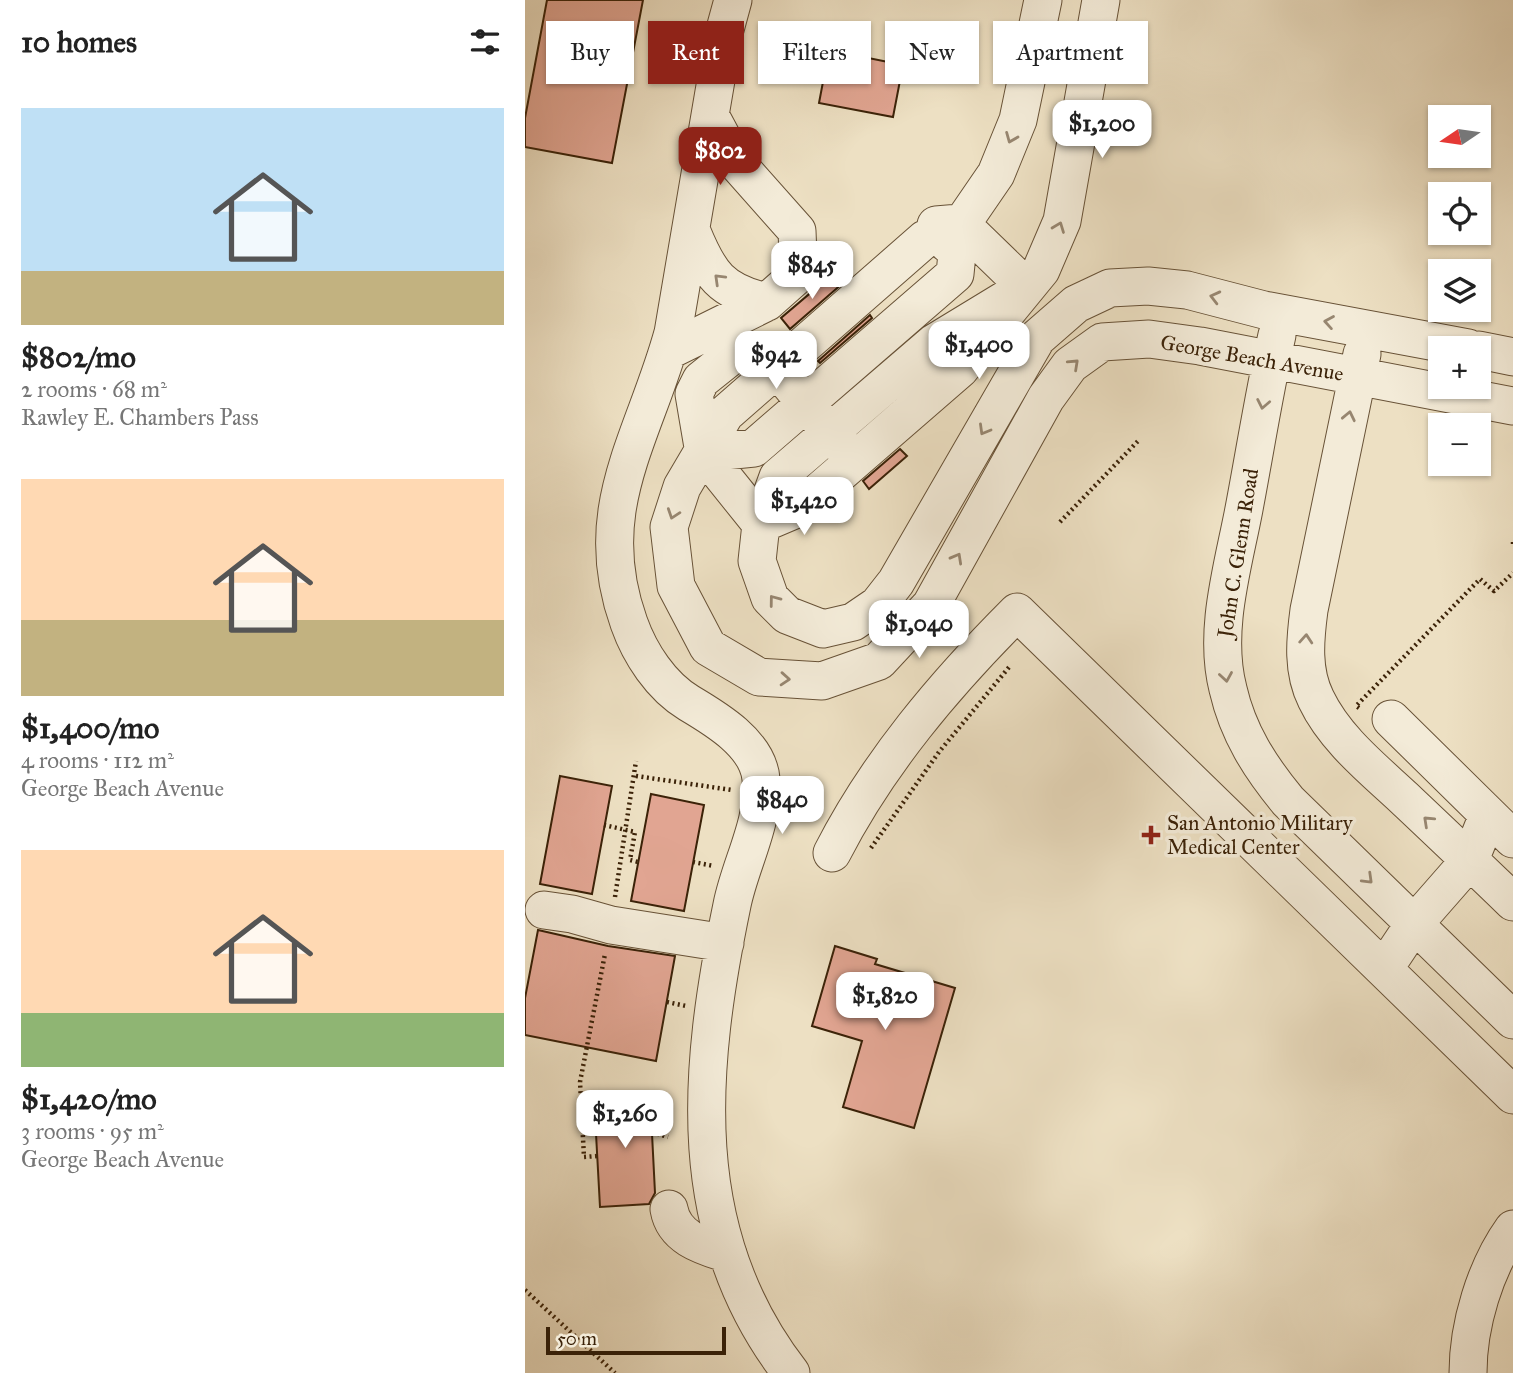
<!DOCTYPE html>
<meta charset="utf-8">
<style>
:root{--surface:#fff;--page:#f6f6f6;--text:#222;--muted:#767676;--accent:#8f2418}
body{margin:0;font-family:"IM FELL Great Primer",serif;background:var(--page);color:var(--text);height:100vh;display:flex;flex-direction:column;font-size:26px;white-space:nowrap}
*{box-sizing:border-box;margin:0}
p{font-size:23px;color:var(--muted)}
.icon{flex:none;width:38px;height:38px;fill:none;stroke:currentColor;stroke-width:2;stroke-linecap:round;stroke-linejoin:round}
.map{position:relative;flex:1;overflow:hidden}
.drawer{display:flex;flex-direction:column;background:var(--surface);width:525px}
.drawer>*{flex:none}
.guide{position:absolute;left:21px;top:21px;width:665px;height:63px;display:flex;gap:14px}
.needle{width:46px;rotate:257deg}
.buttons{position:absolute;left:903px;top:105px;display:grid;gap:14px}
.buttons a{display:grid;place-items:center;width:63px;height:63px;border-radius:0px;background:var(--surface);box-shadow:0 2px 5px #0004;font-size:35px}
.scale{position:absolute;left:21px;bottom:18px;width:180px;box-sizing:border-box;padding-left:7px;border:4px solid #3b2208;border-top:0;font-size:19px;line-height:24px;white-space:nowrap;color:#3b2208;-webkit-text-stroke:5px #f3ebd8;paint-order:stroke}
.price{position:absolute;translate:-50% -60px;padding:0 16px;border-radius:14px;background:#fff;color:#222;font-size:23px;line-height:46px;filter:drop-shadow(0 2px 4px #0008)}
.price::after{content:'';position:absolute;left:50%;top:42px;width:21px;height:16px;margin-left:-10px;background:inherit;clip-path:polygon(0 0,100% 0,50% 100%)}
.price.active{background:var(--accent);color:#fff}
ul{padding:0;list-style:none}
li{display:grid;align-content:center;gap:14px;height:371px;padding:0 21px}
li span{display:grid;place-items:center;height:217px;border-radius:0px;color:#555}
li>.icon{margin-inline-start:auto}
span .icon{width:126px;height:126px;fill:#fffc;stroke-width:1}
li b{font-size:30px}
h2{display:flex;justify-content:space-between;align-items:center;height:84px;padding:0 21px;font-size:30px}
.pill{padding:0 24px;border-radius:0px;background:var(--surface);box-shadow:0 2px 5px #0004;font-size:24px;line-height:63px}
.pill.active{background:var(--accent);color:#fff}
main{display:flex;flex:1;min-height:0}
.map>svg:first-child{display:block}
.building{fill:#e1a592;stroke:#3b2208;stroke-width:2}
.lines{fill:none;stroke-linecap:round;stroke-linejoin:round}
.minor-casing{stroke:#685237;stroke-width:39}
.path{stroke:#3b2208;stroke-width:4.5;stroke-dasharray:2 3.5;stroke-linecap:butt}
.minor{stroke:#f3ebd8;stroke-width:37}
.oneway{stroke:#978670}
.poi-dot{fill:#8f2418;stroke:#f3ebd8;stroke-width:2.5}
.labels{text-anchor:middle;stroke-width:7;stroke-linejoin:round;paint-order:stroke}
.street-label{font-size:21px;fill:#3b2208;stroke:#f3ebd8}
.poi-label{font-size:21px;fill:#3b2208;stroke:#f3ebd8;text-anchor:start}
</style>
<main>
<section class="drawer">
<h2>10 homes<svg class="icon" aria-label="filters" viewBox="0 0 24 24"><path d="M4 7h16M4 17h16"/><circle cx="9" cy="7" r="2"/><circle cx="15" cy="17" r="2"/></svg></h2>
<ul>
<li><span style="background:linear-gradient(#bfe0f5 75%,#c2b280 0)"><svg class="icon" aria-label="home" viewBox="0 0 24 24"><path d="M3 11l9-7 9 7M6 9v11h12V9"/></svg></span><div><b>$802/mo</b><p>2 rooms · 68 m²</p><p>Rawley E. Chambers Pass</p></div></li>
<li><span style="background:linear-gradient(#ffd9b3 65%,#c2b280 0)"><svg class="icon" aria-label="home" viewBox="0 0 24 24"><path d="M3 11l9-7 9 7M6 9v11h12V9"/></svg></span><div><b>$1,400/mo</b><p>4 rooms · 112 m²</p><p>George Beach Avenue</p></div></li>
<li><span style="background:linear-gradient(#ffd9b3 75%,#8fb573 0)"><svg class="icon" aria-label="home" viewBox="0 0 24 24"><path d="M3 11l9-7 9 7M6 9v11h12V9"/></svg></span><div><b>$1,420/mo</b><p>3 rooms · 95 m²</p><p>George Beach Avenue</p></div></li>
</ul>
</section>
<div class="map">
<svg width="988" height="1373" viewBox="0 0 988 1373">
<rect width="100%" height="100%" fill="#ede0c3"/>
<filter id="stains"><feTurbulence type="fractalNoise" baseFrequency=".00286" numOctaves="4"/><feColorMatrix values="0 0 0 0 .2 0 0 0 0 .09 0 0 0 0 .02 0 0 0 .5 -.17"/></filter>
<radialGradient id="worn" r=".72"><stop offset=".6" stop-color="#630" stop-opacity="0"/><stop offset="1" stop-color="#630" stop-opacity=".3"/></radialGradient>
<!-- building -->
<path class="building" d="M22,0H118L87,163L0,147V118Z
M304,50L378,65L368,117L294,103Z
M309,273L318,283L265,329L256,318Z
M345,315L347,318L295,363L293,361Z
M375,449L382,456L344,489L338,481Z
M35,776L87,786L67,894L15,884Z
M126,794L179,805L159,911L106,901Z
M13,930L83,946L150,956L131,1061L0,1035V998Z
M310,946L352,959L350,964L430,988L389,1128L318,1107L337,1041L287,1026Z
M125,1094L130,1193L124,1204L75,1207L69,1097Z"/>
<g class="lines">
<defs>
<path id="minor" d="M208,0L199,33L148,333C119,439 63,509 104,623C115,654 136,686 164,703C191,719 233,744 236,779C240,822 215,864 207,905C173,1069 157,1233 266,1373
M435,223L400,239L200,414L157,487L144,527L151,586L183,647L234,677L297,681L354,661L406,605L521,398L545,365L577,342L624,339L675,346L988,406
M411,225L435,223L501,287
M167,232C184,274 196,292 242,302
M423,244L471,174L493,120L518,0
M501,287L409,343L253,477L236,524L232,561L245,598L262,615L298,629L328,622L353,605L371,582L512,338L551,304L585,288L623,286L662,290L739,310L943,348
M752,335C739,393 730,451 719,509C708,567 688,631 703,689C713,733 735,767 763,801L988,1020
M954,350L988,357
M143,351L242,302L269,278L273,256L272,231L209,160L186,117
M837,354L784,610C780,640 777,671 791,699C810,739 848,769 879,798C916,833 952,867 988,902
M179,453L229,448L430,274L435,223
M236,524L276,507L435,369L516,270L537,221L576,0
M236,524L179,453L169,394L176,380L211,352H238L320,450
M866,719L988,839
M307,853C353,763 420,684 492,612L988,1095
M19,910L47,914L86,925L200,943
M859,969L889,924L945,860L963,815
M144,1209C149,1238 178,1246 203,1254
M943,1373C943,1325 960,1268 988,1229"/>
</defs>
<!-- minor casing -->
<use href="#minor" class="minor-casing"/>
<!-- path -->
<path class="path" d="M535,522L614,440
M988,542V544
M834,708L831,706L955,579L969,591L988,573
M111,776L207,790
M79,825L110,832L105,860L113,862
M346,848L414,752L485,666
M168,862L189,866
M90,897L111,761
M142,1002L161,1006
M127,1132L143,1137
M72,1156L59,1157L55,1082L80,954
M0,1290L90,1373"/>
<!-- minor -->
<use href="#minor" class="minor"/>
</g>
<!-- one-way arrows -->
<defs><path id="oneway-chevron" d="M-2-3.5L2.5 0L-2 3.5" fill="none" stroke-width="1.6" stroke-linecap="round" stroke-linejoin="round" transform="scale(1.75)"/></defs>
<g class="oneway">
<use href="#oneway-chevron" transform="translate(486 138) rotate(112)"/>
<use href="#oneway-chevron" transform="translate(534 227) rotate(-69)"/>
<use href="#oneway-chevron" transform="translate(194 279) rotate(-136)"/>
<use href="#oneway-chevron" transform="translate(690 297) rotate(-166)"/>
<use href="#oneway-chevron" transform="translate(804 322) rotate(-170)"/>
<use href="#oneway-chevron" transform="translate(549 364) rotate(-43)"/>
<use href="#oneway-chevron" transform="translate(738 404) rotate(101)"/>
<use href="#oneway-chevron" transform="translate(824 416) rotate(-78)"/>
<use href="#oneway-chevron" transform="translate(459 430) rotate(120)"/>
<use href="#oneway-chevron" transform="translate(148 514) rotate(109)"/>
<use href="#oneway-chevron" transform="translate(432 558) rotate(-61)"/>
<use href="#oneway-chevron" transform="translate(249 600) rotate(-127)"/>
<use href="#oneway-chevron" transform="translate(781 639) rotate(-86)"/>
<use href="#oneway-chevron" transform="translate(701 677) rotate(81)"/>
<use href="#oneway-chevron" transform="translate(260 679) rotate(4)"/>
<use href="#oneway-chevron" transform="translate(903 821) rotate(-137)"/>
<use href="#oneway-chevron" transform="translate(843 879) rotate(44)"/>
</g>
<!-- markers -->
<path class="poi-dot" d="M622.5 824.5h7v7h7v7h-7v7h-7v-7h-7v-7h7z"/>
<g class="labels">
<!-- street labels -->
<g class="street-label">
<text transform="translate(727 358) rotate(10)" y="7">George Beach Avenue</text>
<text transform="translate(713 553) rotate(-81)" y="7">John C. Glenn Road</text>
</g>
<!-- poi labels -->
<g class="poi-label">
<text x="642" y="830">San Antonio Military<tspan x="642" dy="24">Medical Center</tspan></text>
</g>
</g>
<rect width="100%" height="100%" filter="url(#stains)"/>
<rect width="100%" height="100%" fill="url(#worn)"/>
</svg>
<div class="buttons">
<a><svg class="needle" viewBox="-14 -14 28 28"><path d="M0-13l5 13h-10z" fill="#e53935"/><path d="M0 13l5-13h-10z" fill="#767676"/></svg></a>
<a><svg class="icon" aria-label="locate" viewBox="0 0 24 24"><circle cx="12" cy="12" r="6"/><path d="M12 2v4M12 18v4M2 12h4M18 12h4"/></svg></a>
<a><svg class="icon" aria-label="layers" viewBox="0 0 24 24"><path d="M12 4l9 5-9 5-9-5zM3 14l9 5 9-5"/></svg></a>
<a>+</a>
<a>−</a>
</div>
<div class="scale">50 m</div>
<b class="price" style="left:577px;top:160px">$1,200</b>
<b class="price active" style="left:195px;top:187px">$802</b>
<b class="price" style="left:287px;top:301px">$845</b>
<b class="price" style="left:454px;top:381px">$1,400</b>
<b class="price" style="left:251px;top:391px">$942</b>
<b class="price" style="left:279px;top:537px">$1,420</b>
<b class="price" style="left:394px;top:660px">$1,040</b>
<b class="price" style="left:257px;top:836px">$840</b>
<b class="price" style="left:360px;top:1032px">$1,820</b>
<b class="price" style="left:100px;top:1150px">$1,260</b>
<div class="guide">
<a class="pill">Buy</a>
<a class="pill active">Rent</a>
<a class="pill">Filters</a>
<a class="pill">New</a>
<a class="pill">Apartment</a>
</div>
</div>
</main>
